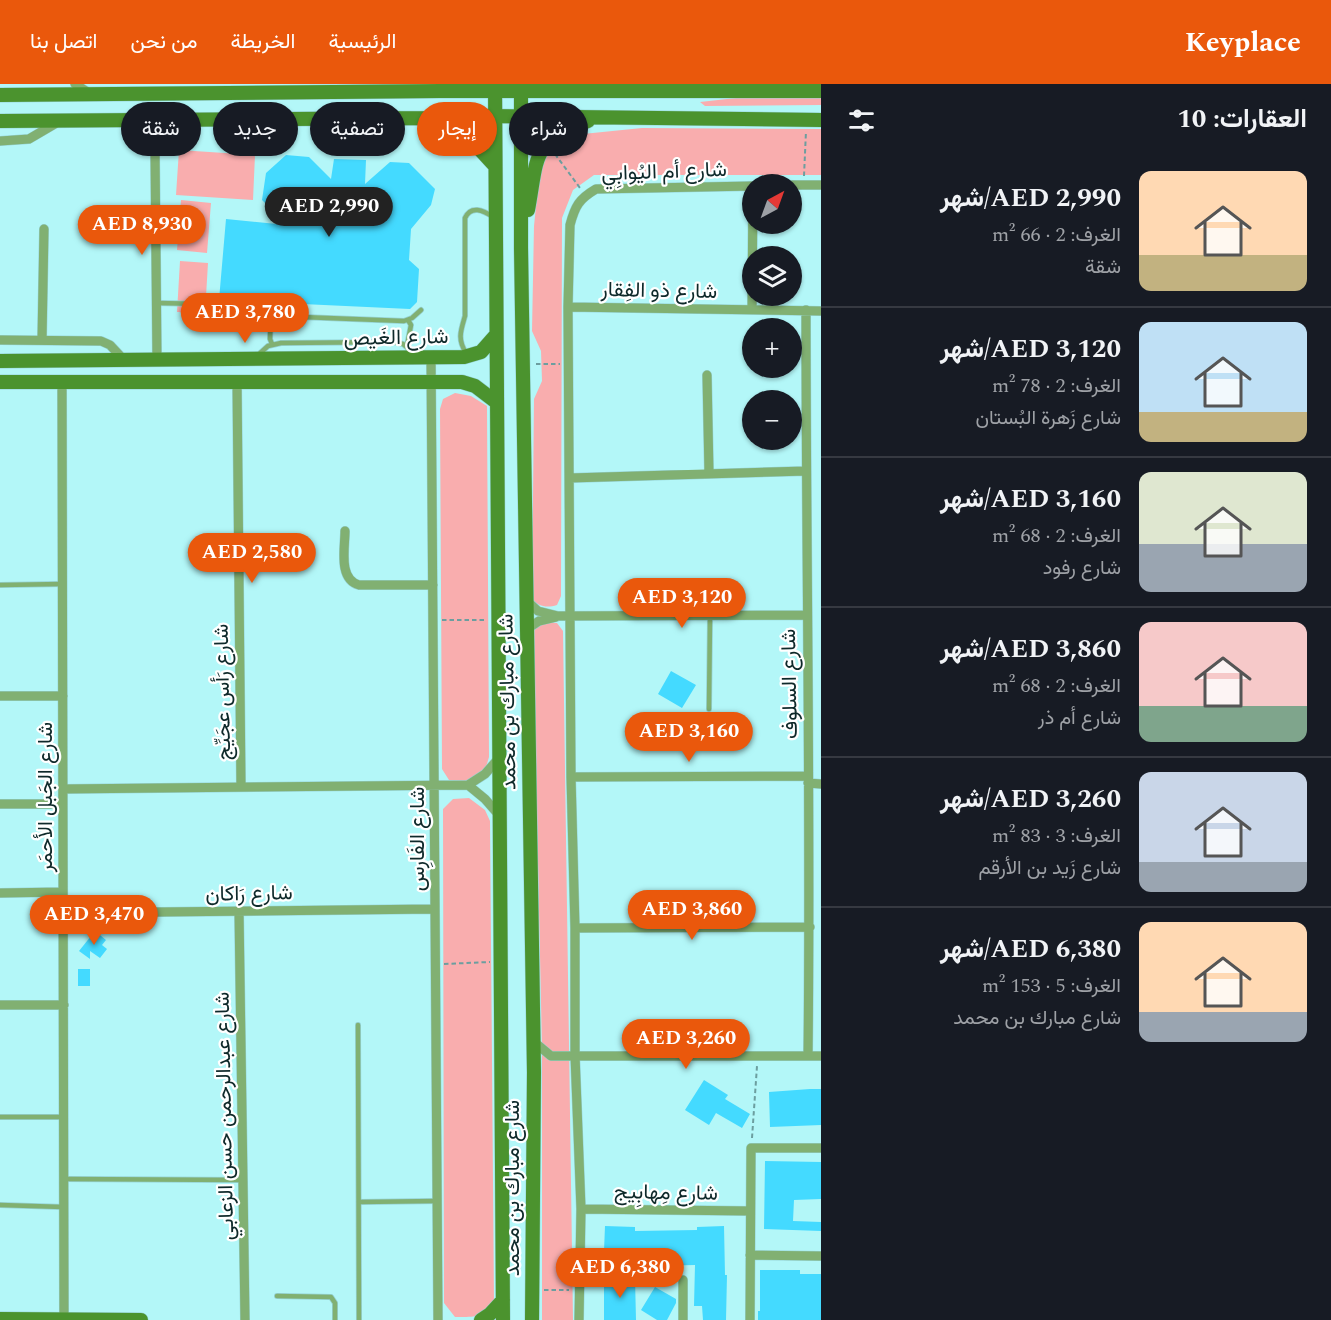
<!DOCTYPE html>
<html lang="ar">
<meta charset="utf-8">
<style>
:root{--surface:#171b24;--page:#20242c;--text:#f1f3f6;--muted:#9ea1a6;--line:#363941;--accent:#ea580c}
body{margin:0;font-family:Spectral,Vazirmatn,serif;background:var(--page);color:var(--text);direction:rtl;height:100vh;display:flex;flex-direction:column;font-size:22px;white-space:nowrap}
*{box-sizing:border-box;margin:0}
p{font-size:20px;color:var(--muted)}
.icon{flex:none;width:33px;height:33px;fill:none;stroke:currentColor;stroke-width:2;stroke-linecap:round;stroke-linejoin:round}
.map{position:relative;flex:1;overflow:hidden;direction:ltr}
.details{display:flex;flex-direction:column;background:var(--surface);width:510px}
.details>*{flex:none}
.hud{position:absolute;left:18px;top:18px;width:570px;height:54px;direction:rtl;display:flex;gap:12px}
.needle{width:39px;rotate:41deg}
.controls{position:absolute;left:742px;top:90px;display:grid;gap:12px}
.controls a{display:grid;place-items:center;width:60px;height:60px;border-radius:50%;background:var(--surface);box-shadow:0 2px 4px #0004;font-size:30px}
.price{position:absolute;translate:-50% -51px;padding:0 14px;border-radius:21px;background:var(--accent);color:#fff;font-size:20px;line-height:39px;filter:drop-shadow(0 2px 3px #0008)}
.price::after{content:'';position:absolute;left:50%;top:36px;width:18px;height:14px;margin-left:-9px;background:inherit;clip-path:polygon(0 0,100% 0,50% 100%)}
.price.on{background:#222;color:#fff}
ul{padding:0;list-style:none}
li{display:flex;align-items:center;gap:18px;height:150px;padding:0 24px}
li+li{border-top:2px solid var(--line)}
li span{display:grid;place-items:center;flex:none;width:168px;height:120px;border-radius:12px;color:#555}
li>.icon{margin-inline-start:auto}
span .icon{width:72px;height:72px;fill:#fffc;stroke-width:1}
li b{font-size:26px}
h2{display:flex;justify-content:space-between;align-items:center;height:72px;padding:0 24px;font-size:26px}
.tag{padding:0 21px;border-radius:27px;background:var(--surface);box-shadow:0 2px 4px #0004;font-size:21px;line-height:54px}
.tag.on{background:var(--accent);color:#fff}
header{display:flex;align-items:center;gap:36px;box-sizing:border-box;height:84px;padding:0 30px;background:var(--accent);color:#fff}
header strong{font-size:28px}
nav{display:flex;gap:33px;margin-inline-start:auto;font-size:21px}
main{display:flex;flex:1;min-height:0}
.map>svg:first-child{display:block}
.green{fill:#f9adae}
.building{fill:#44daff}
.lines{fill:none;stroke-linecap:round;stroke-linejoin:round}
.lane-casing{stroke:#95d2d3;stroke-width:6}
.street-casing{stroke:#95d2d3;stroke-width:10}
.secondary-casing{stroke:#95d2d3;stroke-width:15}
.path{stroke:#6c9e9f;stroke-width:2;stroke-dasharray:4.5 3;stroke-linecap:butt}
.lane{stroke:#81b072;stroke-width:4.5}
.street{stroke:#81b072;stroke-width:9}
.secondary{stroke:#4b932e;stroke-width:14}
.labels{text-anchor:middle;stroke-width:4.5;stroke-linejoin:round;paint-order:stroke}
.street-label{font-size:21px;fill:#0e292a;stroke:#fff}
</style>
<header>
<strong>Keyplace</strong>
<nav><a>الرئيسية</a><a>الخريطة</a><a>من نحن</a><a>اتصل بنا</a></nav>
</header>
<main>
<section class="details">
<h2>العقارات: 10<svg class="icon" aria-label="filters" viewBox="0 0 24 24"><path d="M4 7h16M4 17h16"/><circle cx="9" cy="7" r="2"/><circle cx="15" cy="17" r="2"/></svg></h2>
<ul>
<li><span style="background:linear-gradient(#ffd9b3 70%,#c2b280 0)"><svg class="icon" aria-label="home" viewBox="0 0 24 24"><path d="M3 11l9-7 9 7M6 9v11h12V9"/></svg></span><div><b>AED 2,990/شهر</b><p>الغرف: 2 · 66 m²</p><p>شقة</p></div></li>
<li><span style="background:linear-gradient(#bfe0f5 75%,#c2b280 0)"><svg class="icon" aria-label="home" viewBox="0 0 24 24"><path d="M3 11l9-7 9 7M6 9v11h12V9"/></svg></span><div><b>AED 3,120/شهر</b><p>الغرف: 2 · 78 m²</p><p>شارع زَهرة البُستان</p></div></li>
<li><span style="background:linear-gradient(#dfe7d0 60%,#9aa5b1 0)"><svg class="icon" aria-label="home" viewBox="0 0 24 24"><path d="M3 11l9-7 9 7M6 9v11h12V9"/></svg></span><div><b>AED 3,160/شهر</b><p>الغرف: 2 · 68 m²</p><p>شارع رفود</p></div></li>
<li><span style="background:linear-gradient(#f6c9c9 70%,#7fa58c 0)"><svg class="icon" aria-label="home" viewBox="0 0 24 24"><path d="M3 11l9-7 9 7M6 9v11h12V9"/></svg></span><div><b>AED 3,860/شهر</b><p>الغرف: 2 · 68 m²</p><p>شارع أم ذر</p></div></li>
<li><span style="background:linear-gradient(#c9d6e8 75%,#9aa5b1 0)"><svg class="icon" aria-label="home" viewBox="0 0 24 24"><path d="M3 11l9-7 9 7M6 9v11h12V9"/></svg></span><div><b>AED 3,260/شهر</b><p>الغرف: 3 · 83 m²</p><p>شارع زَيد بن الأرقم</p></div></li>
<li><span style="background:linear-gradient(#ffd9b3 75%,#9aa5b1 0)"><svg class="icon" aria-label="home" viewBox="0 0 24 24"><path d="M3 11l9-7 9 7M6 9v11h12V9"/></svg></span><div><b>AED 6,380/شهر</b><p>الغرف: 5 · 153 m²</p><p>شارع مبارك بن محمد</p></div></li>
</ul>
</section>
<div class="map">
<svg width="821" height="1236" viewBox="0 0 821 1236">
<rect width="100%" height="100%" fill="#b3f7f8"/>
<!-- green -->
<path class="green" d="M821,12V21L705,22L700,18L745,13Z
M642,44L821,45V91H594L573,106L562,134L561,512L557,521C547,524 539,523 532,515L534,315L542,297L541,267L532,247L534,142L540,83L543,71L560,55L573,51Z
M179,66L255,71L253,116L176,111Z
M181,116L211,119L207,169L177,166Z
M180,177L208,179L205,229L177,228Z
M455,309L471,312L487,322L489,673L484,690L465,697L449,696L442,685L440,325L443,315Z
M546,538L557,539L563,547L573,1236H542V965L533,546L538,540Z
M469,714L485,726L490,737L494,1218C483,1234 474,1233 455,1233L444,1219L443,725L453,715Z"/>
<!-- building -->
<path class="building" d="M286,71L309,73L331,95L334,75L366,76L365,100L390,78L409,79L435,105L431,121L411,145L409,176L419,185L417,218L410,225L219,216L226,135L287,141L262,116L266,89Z
M671,587L696,601L682,624L658,610Z
M95,847L106,856L102,861L107,865L100,874L90,867V875L79,867Z
M78,885H90V902H78Z
M704,996L728,1011L725,1015L750,1030L742,1044L716,1029L709,1041L685,1026Z
M810,1005H821V1041L770,1043L769,1008Z
M765,1077L821,1078V1115L794,1116L793,1137L821,1138V1147L764,1145Z
M605,1142L635,1143V1147L697,1146V1143L724,1142L725,1191H727L726,1236H703L702,1222H694L695,1181L652,1182L651,1168L604,1167Z
M760,1186H800V1190H821V1236H758V1227H760Z
M604,1194H635L636,1236H604Z
M655,1203L676,1215V1219L667,1236H657L641,1226Z"/>
<g class="lines">
<defs>
<path id="lane" d="M156,219L259,221L276,232L404,237L412,234L421,226
M271,229L270,255L272,260
M407,262L411,241L408,236
M466,269C457,255 461,246 465,232V134C471,121 483,126 493,133
M258,271L268,262L281,259L394,258L403,260L416,271
M0,501L63,500
M709,625L710,532
M358,941L359,1236
M0,1033H64
M64,1095L243,1096
M359,1118L437,1117
M0,1121L63,1123
M277,1212L331,1213L335,1219V1236"/>
<path id="street" d="M75,0L89,9
M133,36L147,49L154,65
M0,57L29,55L58,38
M792,101H821
M568,223L821,227
M752,226L753,102
M806,226C806,475 811,724 808,972
M0,256L101,257L110,261L124,276
M42,256L44,145
M431,274L438,1236
M157,276L155,67L161,50L174,36
M707,291L709,389
M237,297L241,703
M62,298L64,1236
M570,394L806,387
M345,447C345,464 338,495 359,501H433
M527,517L538,527L558,532L806,531
M527,545L539,537L556,533
M0,612H63
M571,693L808,692
M808,699L821,700
M468,701L485,715L499,731
M63,705L468,701L485,690L499,674
M0,720H63
M0,809L63,808
M239,827L245,1236
M63,829L435,825
M575,844L810,843
M0,921H64
M533,957L551,972H821
M581,1125L750,1127
M750,1171L821,1172
M683,1196V1236
M579,1236L581,1125L575,971V844L571,693L568,223L570,141C575,122 579,115 596,105L753,102
M750,1236L751,1064H821"/>
<path id="secondary" d="M495,0L503,1236
M521,0V164L534,988L532,1236
M0,11L439,7H821
M436,35L471,56L495,82
M0,37L434,34L478,32L821,36
M528,126C538,72 531,58 588,37
M0,277L464,273L481,268L496,251
M0,298H462L475,302L496,318
M0,1235L141,1236
M481,1236L490,1230L503,1216"/>
</defs>
<!-- lane casing -->
<use href="#lane" class="lane-casing"/>
<!-- street casing -->
<use href="#street" class="street-casing"/>
<!-- secondary casing -->
<use href="#secondary" class="secondary-casing"/>
<!-- path -->
<path class="path" d="M555,70L580,104
M804,92L806,47
M536,280H560
M442,536H487
M444,880L490,878
M752,1054L757,982
M544,1206H569"/>
<!-- lane -->
<use href="#lane" class="lane"/>
<!-- street -->
<use href="#street" class="street"/>
<!-- secondary -->
<use href="#secondary" class="secondary"/>
</g>
<g class="labels">
<!-- street labels -->
<g class="street-label">
<text transform="translate(664 87) rotate(-2)" y="7">شارع أم اليُوابِي</text>
<text transform="translate(659 206) rotate(1)" y="7">شارع ذو الفِقار</text>
<text transform="translate(396 253) rotate(-1)" y="7">شارع الغَيص</text>
<text transform="translate(789 600) rotate(-91)" y="7">شارع السلوف</text>
<text transform="translate(222 608) rotate(-91)" y="7">شارع رَأس عجَيِّج</text>
<text transform="translate(507 618) rotate(-91)" y="7">شارع مبارك بن محمد</text>
<text transform="translate(45 713) rotate(-90)" y="7">شارع الجَبل الأحمَر</text>
<text transform="translate(417 755) rotate(-90)" y="7">شارع الفَارِس</text>
<text transform="translate(249 809) rotate(-1)" y="7">شارع رَاكان</text>
<text transform="translate(224 1032) rotate(-91)" y="7">شارع عبدالرحمن حسن الزعابي</text>
<text transform="translate(512 1104) rotate(-90)" y="7">شارع مبارك بن محمد</text>
<text transform="translate(666 1108) rotate(1)" y="7">شارع مِهابِيج</text>
</g>
</g>
</svg>
<div class="controls">
<a><svg class="needle" viewBox="-14 -14 28 28"><path d="M0-13l5 13h-10z" fill="#e53935"/><path d="M0 13l5-13h-10z" fill="#9ea1a6"/></svg></a>
<a><svg class="icon" aria-label="layers" viewBox="0 0 24 24"><path d="M12 4l9 5-9 5-9-5zM3 14l9 5 9-5"/></svg></a>
<a>+</a>
<a>−</a>
</div>
<b class="price on" style="left:329px;top:154px">AED 2,990</b>
<b class="price" style="left:142px;top:172px">AED 8,930</b>
<b class="price" style="left:245px;top:260px">AED 3,780</b>
<b class="price" style="left:252px;top:500px">AED 2,580</b>
<b class="price" style="left:682px;top:545px">AED 3,120</b>
<b class="price" style="left:689px;top:679px">AED 3,160</b>
<b class="price" style="left:692px;top:857px">AED 3,860</b>
<b class="price" style="left:94px;top:862px">AED 3,470</b>
<b class="price" style="left:686px;top:986px">AED 3,260</b>
<b class="price" style="left:620px;top:1215px">AED 6,380</b>
<div class="hud">
<a class="tag">شراء</a>
<a class="tag on">إيجار</a>
<a class="tag">تصفية</a>
<a class="tag">جديد</a>
<a class="tag">شقة</a>
</div>
</div>
</main>
